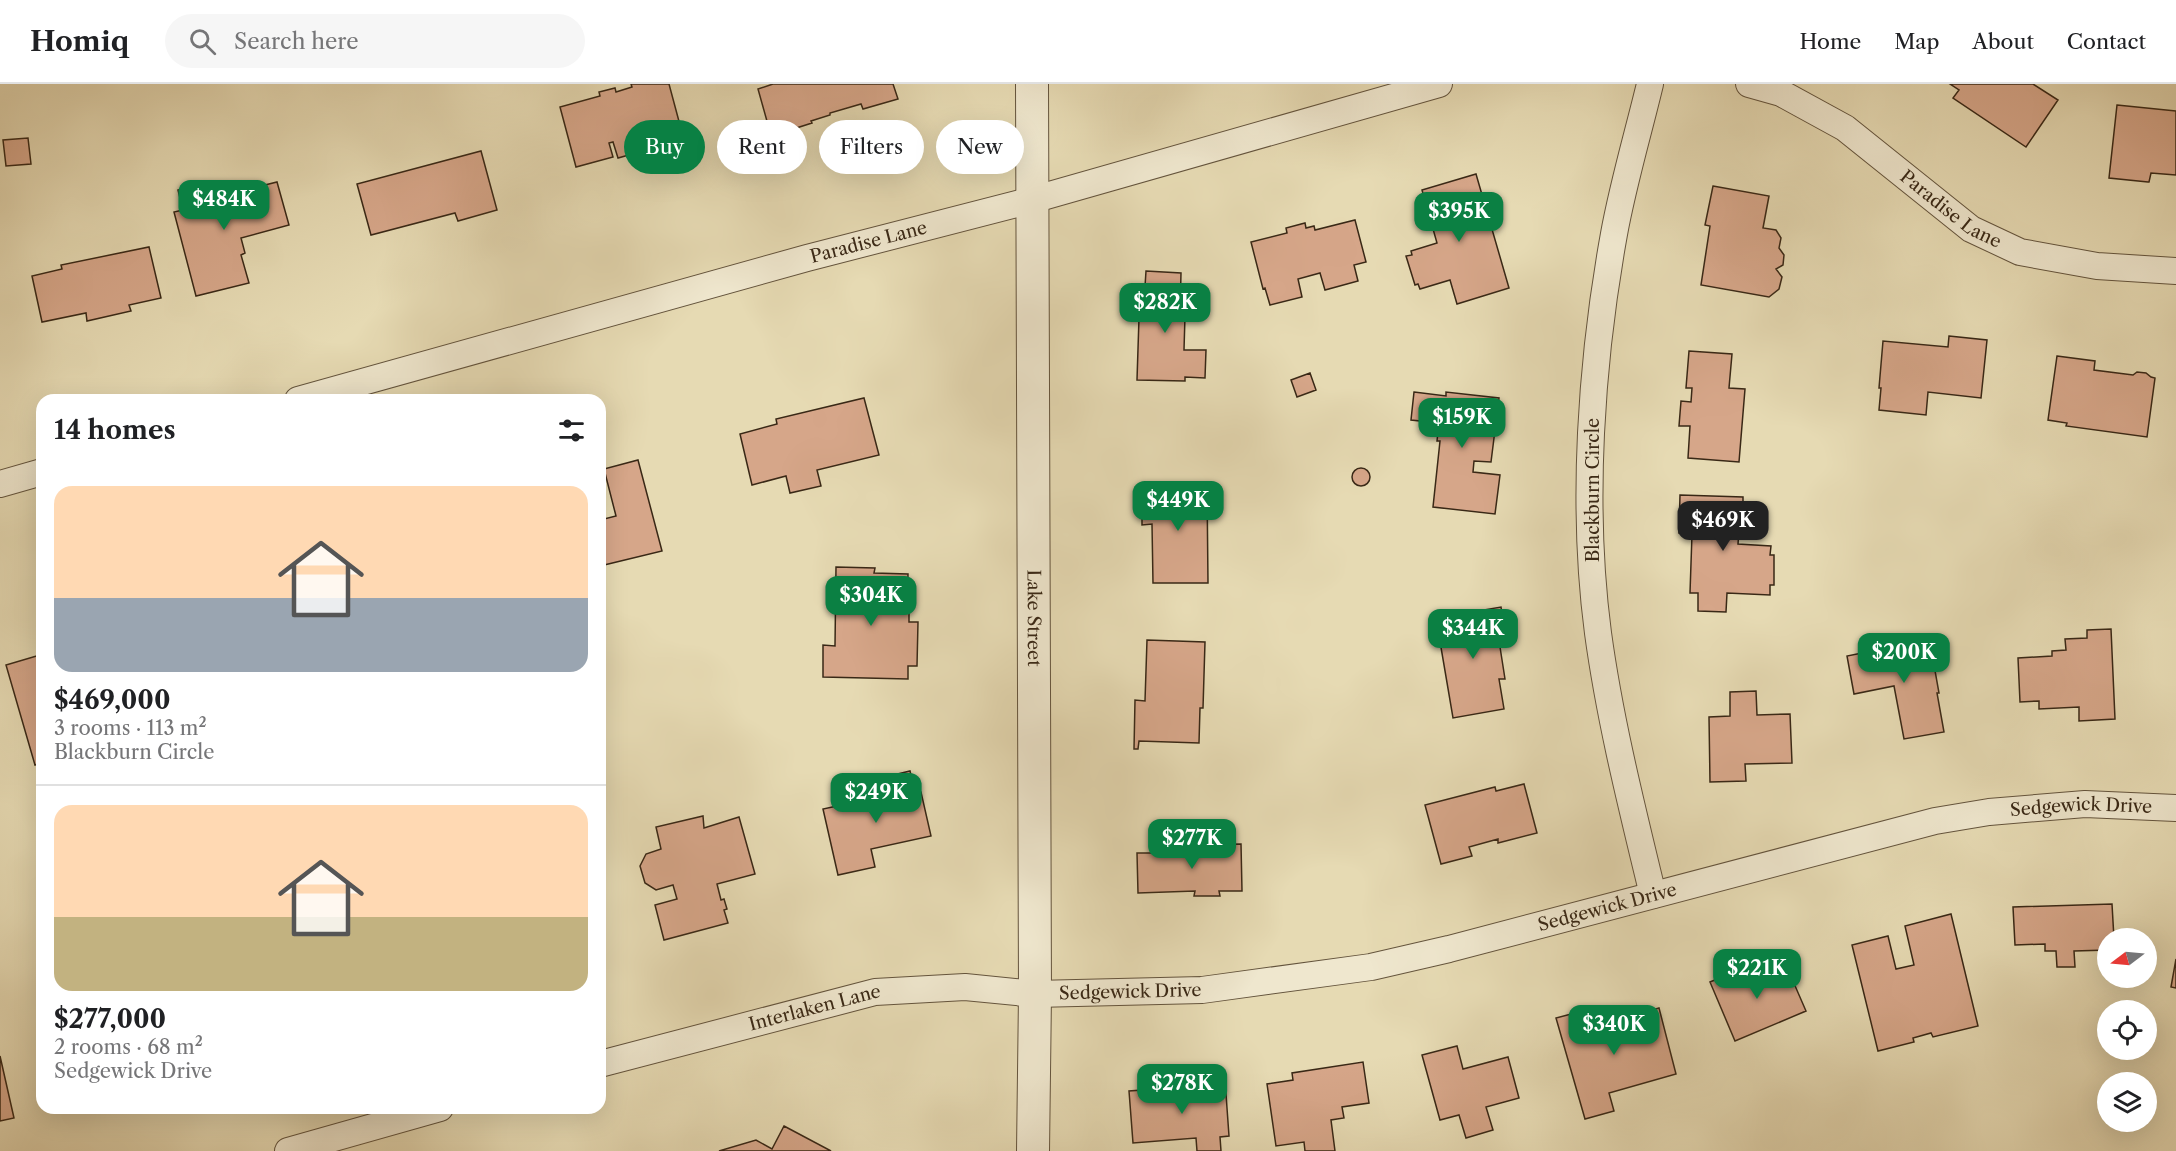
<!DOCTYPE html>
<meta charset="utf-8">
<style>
:root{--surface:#fff;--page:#f6f6f6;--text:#202124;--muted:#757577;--line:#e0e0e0;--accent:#0b8043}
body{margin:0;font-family:"Libre Caslon Text",serif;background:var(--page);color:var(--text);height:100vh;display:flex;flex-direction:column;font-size:22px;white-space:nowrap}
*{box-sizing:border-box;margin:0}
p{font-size:20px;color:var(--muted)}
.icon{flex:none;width:33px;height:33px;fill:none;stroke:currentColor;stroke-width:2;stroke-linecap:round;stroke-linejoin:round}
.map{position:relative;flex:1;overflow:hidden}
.side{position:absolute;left:36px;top:310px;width:570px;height:720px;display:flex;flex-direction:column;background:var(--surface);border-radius:18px;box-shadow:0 6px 24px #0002}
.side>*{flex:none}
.hud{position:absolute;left:624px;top:36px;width:570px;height:54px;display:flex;gap:12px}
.needle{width:39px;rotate:254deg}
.tools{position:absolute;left:2097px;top:844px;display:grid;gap:12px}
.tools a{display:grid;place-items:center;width:60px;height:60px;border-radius:50%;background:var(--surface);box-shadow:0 6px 24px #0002;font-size:30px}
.price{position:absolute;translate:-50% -51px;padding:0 14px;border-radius:12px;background:var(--accent);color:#fff;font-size:20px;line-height:39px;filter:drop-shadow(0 2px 3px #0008)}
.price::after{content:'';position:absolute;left:50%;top:36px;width:18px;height:14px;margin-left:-9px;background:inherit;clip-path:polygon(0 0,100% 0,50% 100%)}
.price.active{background:#222;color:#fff}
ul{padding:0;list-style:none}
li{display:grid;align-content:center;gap:12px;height:318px;padding:0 18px}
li+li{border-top:2px solid var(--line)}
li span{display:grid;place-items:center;height:186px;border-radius:18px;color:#555}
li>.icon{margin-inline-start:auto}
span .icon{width:108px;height:108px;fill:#fffc;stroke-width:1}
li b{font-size:26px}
h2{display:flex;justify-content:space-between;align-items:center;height:72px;padding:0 18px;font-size:26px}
.tag{padding:0 21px;border-radius:27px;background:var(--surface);box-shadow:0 6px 24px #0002;font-size:21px;line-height:54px}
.tag.active{background:var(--accent);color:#fff}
header{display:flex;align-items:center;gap:36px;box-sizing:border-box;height:84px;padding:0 30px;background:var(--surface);border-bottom:2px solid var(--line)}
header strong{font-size:28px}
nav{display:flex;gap:33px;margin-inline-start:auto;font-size:21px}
.search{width:420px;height:54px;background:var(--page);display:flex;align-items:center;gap:15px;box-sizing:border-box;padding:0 21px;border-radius:33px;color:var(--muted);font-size:22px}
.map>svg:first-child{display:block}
.building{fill:#d6a689;stroke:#392816;stroke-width:1.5}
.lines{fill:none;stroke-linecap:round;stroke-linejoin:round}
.minor-casing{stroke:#64543d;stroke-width:28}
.tertiary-casing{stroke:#64543d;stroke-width:34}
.minor{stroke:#efe7ce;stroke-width:26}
.tertiary{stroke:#efe7ce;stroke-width:32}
.labels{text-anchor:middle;stroke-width:4.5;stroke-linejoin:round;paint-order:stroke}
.street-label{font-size:18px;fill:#392816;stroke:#efe7ce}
</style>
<header>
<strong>Homiq</strong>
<div class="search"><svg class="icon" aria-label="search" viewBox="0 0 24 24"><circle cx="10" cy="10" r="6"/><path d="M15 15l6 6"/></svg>Search here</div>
<nav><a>Home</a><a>Map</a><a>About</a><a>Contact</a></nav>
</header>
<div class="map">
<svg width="2176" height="1067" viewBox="0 0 2176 1067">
<rect width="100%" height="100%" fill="#e6dab3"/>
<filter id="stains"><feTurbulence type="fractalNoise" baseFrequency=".00333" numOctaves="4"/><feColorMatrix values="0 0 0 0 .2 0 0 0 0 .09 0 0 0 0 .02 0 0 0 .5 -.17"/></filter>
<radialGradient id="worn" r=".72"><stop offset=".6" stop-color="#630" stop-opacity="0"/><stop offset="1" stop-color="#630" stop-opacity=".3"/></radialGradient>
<!-- building -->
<path class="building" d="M631,0H669L688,71L655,80L650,65L618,74L613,58L609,59L613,73L576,83L560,23L600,12L599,8L615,4L616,8L632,3Z
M773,0H893L898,15L863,25L861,20L830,29V31L811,37L812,39L790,46L788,42L770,48L758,5Z
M1950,0H2033L2058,16L2026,63L1953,14L1959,6Z
M2117,21L2176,27V91L2151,89L2149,98H2148L2109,94Z
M28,54L31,80L6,82L3,56Z
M481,67L497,126L458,137L455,129L371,151L357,100Z
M1476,90L1509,204L1457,220L1450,196L1420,205L1418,200L1415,201L1406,172L1412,171L1411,167L1437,159L1422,106Z
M214,97L218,113L277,98L289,141L241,154L245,169L241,171L249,199L196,212L174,128L183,126L178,106Z
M1713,102L1769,112L1763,144L1776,146L1781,154L1779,164L1784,171L1783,181L1776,185L1782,193L1779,205L1769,213L1701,201L1710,142L1705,141Z
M1355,136L1366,178L1354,181L1358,197L1325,206L1320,189L1298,195L1302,213L1270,221L1265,204L1263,205L1251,158L1287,149L1286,144L1305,139L1306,144L1314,142L1315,146Z
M149,163L161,214L129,221L131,227L87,237L86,229L42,238L32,192L62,185L61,181Z
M1146,187L1181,189L1180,229V232H1185L1184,266H1206L1205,294L1185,293V297L1137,296L1139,234H1143Z
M1949,252L1987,256L1981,314L1928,308L1926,331L1879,326L1881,304H1879L1883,257L1948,263Z
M1689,267L1732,270L1729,304L1745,305L1739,378L1688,374L1690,342H1679L1681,317L1691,318L1692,304H1686Z
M2057,272L2095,277L2094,286L2133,291L2137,288L2146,289L2151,293L2155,294L2147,353L2066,342L2067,339L2048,336Z
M1310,289L1316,306L1297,313L1291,296Z
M1414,308L1446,312V308L1499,314L1491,378L1474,377L1473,388L1500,391L1495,430L1433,423L1440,357H1437L1439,339L1411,336Z
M864,314L879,371L817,386L821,402L790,409L786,392L752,401L740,350L777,340L776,335Z
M638,376L662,467L600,482V436L616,432L604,385Z
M1352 393a9 9 0 1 1 18 0a9 9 0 1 1-18 0Z
M1207,401L1208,499H1153L1152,440L1142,441V402Z
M1680,411L1743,413V446H1739L1738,460L1771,462L1770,471H1774V501H1770V511L1727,509L1726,528L1698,527V509H1690L1692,450L1679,449Z
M836,483L875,484L874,489L908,490L907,525H909V538H918L917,582H908V595L823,593V561L835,562Z
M1501,523L1507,562L1500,563L1505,595H1499L1504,625L1453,634L1436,534Z
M2111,545L2115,635L2079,637V623L2039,625V617L2020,618L2018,574L2052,572V567L2066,566L2065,555L2087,554V546Z
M1929,553L1939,609H1937L1944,648L1904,655L1894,602L1854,610L1847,572L1872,567L1874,579L1892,575L1889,561Z
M1147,556L1205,558L1203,624H1200L1199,659L1139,657L1138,665H1134L1135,616L1145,617Z
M42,562V679L35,681L6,581L40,571L38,563Z
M1756,607L1757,631L1790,630L1792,679L1745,680L1746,697L1710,698L1709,633L1730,632V608Z
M910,687L915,709L921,708L931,752L871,765L875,783L838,791L823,725L860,717L861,720L886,715L881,694Z
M1524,700L1537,749L1498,759V755L1469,763L1472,772L1441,780L1425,721L1495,703L1496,707Z
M703,732L704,744L739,733L755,790L717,800L721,816L724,815L727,825L724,826L728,839L664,856L655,821L677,815L673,801L656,806L645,799L640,782L646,770L661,765L656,743Z
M1241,760L1242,807H1219L1220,812H1194L1195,807L1138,809L1137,769H1169V761Z
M2112,820L2114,855H2108V866L2074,867L2075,883H2057L2056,867H2045V860L2015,861L2013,823Z
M1951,830L1978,942L1933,953L1931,949L1913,954L1914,958L1878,967L1852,861L1888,852L1896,885L1914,881L1905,842Z
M2176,875V904L2171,903Z
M1786,881L1806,927L1735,957L1710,898L1744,884L1750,896Z
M1594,924L1604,956L1621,951L1616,937L1659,924L1676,990L1609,1009L1614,1027L1585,1035L1556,934Z
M1457,962L1463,985L1508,973L1519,1014L1486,1023L1493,1046L1466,1054L1459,1031L1440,1036L1422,971Z
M0,972L14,1034L0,1037Z
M1363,978L1369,1019L1342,1023L1344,1034L1331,1036L1335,1067H1305L1304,1058L1276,1062L1267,1000L1293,996L1292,989Z
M1225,996L1229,1052L1220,1053L1221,1067H1197L1196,1054L1133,1059L1129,1007L1198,1002V998Z
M784,1042L831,1067H719L756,1056L772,1065Z"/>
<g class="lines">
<defs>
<g id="minor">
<path d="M1650,0C1638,50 1623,100 1614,150C1591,277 1581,421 1598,549C1610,637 1632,724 1653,811"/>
<path id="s1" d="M1749,0L1781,9L1845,44L1971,145L2020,168L2097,182L2176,187"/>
<path id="s2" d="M298,316L807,174L1032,116L1439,0"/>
<path d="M0,400L42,388"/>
<path id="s3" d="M600,980L875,908L965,903L1035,910L1202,906L1371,883L1449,865L1935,737L1989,728L2085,720L2176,724"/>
<path d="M288,1067L440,1024"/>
</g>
<g id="tertiary">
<path id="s4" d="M1032,0L1035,910L1033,1067"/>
</g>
</defs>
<!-- minor casing -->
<use href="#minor" class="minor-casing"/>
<!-- tertiary casing -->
<use href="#tertiary" class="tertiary-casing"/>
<!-- minor -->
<use href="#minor" class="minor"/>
<!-- tertiary -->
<use href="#tertiary" class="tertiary"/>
</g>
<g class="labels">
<!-- street labels -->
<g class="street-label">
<text dy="6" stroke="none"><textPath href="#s1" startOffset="240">Paradise Lane</textPath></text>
<text dy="6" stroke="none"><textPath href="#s2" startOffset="592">Paradise Lane</textPath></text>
<text transform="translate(1593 406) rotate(-90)" y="6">Blackburn Circle</text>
<text dy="6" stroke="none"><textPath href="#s4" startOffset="534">Lake Street</textPath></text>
<text dy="6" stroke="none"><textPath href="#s3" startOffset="1512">Sedgewick Drive</textPath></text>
<text dy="6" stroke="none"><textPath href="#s3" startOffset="1026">Sedgewick Drive</textPath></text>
<text dy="6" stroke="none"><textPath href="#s3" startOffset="540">Sedgewick Drive</textPath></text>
<text dy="6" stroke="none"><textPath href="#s3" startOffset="222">Interlaken Lane</textPath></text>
</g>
</g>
<rect width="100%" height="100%" filter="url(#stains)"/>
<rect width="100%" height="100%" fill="url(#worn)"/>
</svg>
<div class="tools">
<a><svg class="needle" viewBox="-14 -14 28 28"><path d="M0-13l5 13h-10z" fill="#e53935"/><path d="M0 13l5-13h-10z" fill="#757577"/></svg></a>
<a><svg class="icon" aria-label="locate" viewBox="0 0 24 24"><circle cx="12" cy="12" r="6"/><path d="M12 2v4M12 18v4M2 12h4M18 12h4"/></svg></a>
<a><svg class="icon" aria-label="layers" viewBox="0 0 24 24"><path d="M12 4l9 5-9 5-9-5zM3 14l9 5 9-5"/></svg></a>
</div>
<b class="price" style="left:224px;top:147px">$484K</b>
<b class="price" style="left:1459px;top:159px">$395K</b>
<b class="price" style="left:1165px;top:250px">$282K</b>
<b class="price" style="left:1462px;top:365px">$159K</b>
<b class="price" style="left:1178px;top:448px">$449K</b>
<b class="price active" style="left:1723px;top:468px">$469K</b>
<b class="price" style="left:871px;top:543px">$304K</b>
<b class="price" style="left:1473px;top:576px">$344K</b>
<b class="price" style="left:1904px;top:600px">$200K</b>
<b class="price" style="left:876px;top:740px">$249K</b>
<b class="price" style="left:1192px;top:786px">$277K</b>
<b class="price" style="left:1757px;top:916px">$221K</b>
<b class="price" style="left:1614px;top:972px">$340K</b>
<b class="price" style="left:1182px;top:1031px">$278K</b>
<div class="hud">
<a class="tag active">Buy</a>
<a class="tag">Rent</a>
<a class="tag">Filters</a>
<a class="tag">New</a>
</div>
<section class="side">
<h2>14 homes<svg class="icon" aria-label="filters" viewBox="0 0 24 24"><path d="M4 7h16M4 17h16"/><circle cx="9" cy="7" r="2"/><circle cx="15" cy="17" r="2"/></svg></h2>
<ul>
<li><span style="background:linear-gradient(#ffd9b3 60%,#9aa5b1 0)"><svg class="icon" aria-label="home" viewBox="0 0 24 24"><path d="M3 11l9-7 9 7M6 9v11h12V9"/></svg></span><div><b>$469,000</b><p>3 rooms · 113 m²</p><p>Blackburn Circle</p></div></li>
<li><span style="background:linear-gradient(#ffd9b3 60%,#c2b280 0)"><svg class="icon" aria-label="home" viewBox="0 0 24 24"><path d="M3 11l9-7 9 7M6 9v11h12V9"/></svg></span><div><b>$277,000</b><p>2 rooms · 68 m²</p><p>Sedgewick Drive</p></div></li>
</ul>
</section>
</div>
